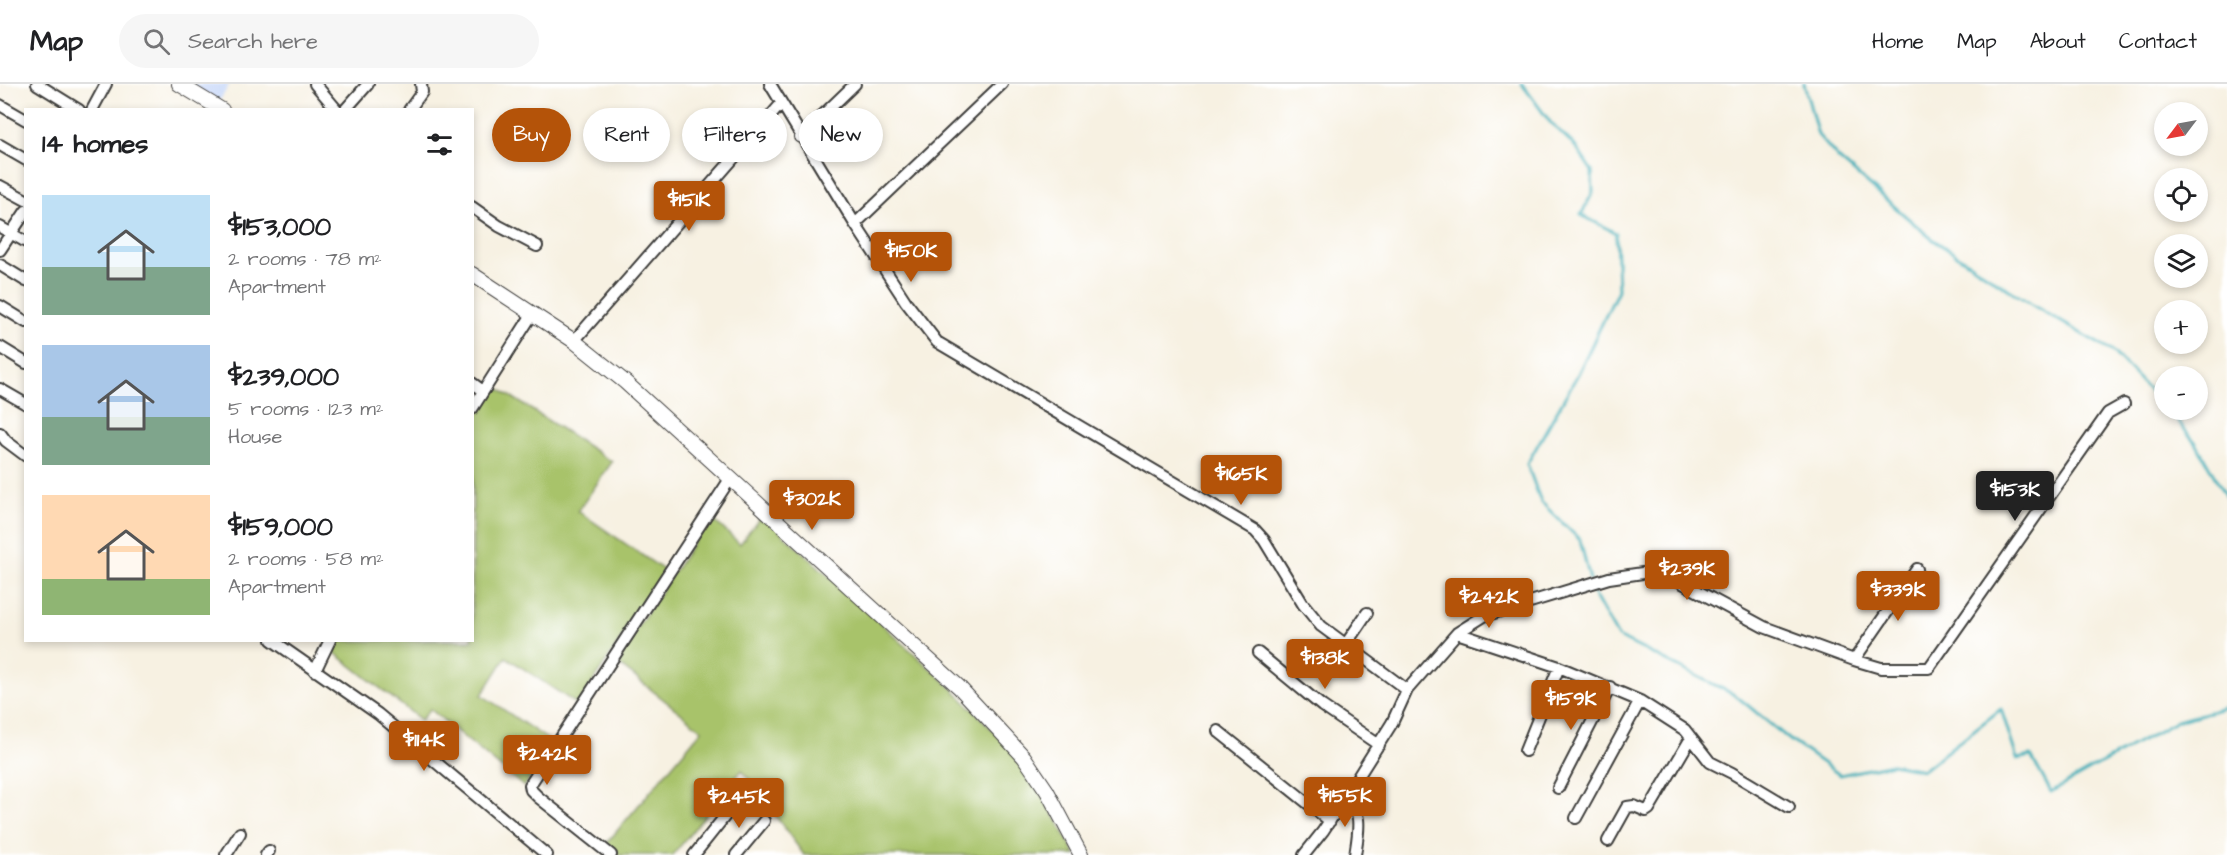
<!DOCTYPE html>
<meta charset="utf-8">
<style>
:root{--surface:#fff;--page:#f6f6f6;--text:#202124;--muted:#757577;--line:#e0e0e0;--accent:#b45309}
body{margin:0;font-family:"Architects Daughter",sans-serif;background:var(--page);color:var(--text);height:100vh;display:flex;flex-direction:column;font-size:22px;white-space:nowrap}
*{box-sizing:border-box;margin:0}
p{font-size:20px;color:var(--muted)}
.icon{flex:none;width:33px;height:33px;fill:none;stroke:currentColor;stroke-width:2;stroke-linecap:round;stroke-linejoin:round}
.map{position:relative;flex:1;overflow:hidden}
.drawer{position:absolute;left:24px;top:24px;width:450px;height:534px;display:flex;flex-direction:column;background:var(--surface);border-radius:0px;box-shadow:0 3px 9px #0003}
.drawer>*{flex:none}
.guide{position:absolute;left:492px;top:24px;width:570px;height:54px;display:flex;gap:12px}
.needle{width:39px;rotate:238deg}
.buttons{position:absolute;left:2154px;top:18px;display:grid;gap:12px}
.buttons a{display:grid;place-items:center;width:54px;height:54px;border-radius:50%;background:var(--surface);box-shadow:0 3px 9px #0003;font-size:30px}
.price{position:absolute;translate:-50% -51px;padding:0 14px;border-radius:6px;background:var(--accent);color:#fff;font-size:20px;line-height:39px;filter:drop-shadow(0 2px 3px #0008)}
.price::after{content:'';position:absolute;left:50%;top:36px;width:18px;height:14px;margin-left:-9px;background:inherit;clip-path:polygon(0 0,100% 0,50% 100%)}
.price.on{background:#222;color:#fff}
ul{padding:0;list-style:none}
li{display:flex;align-items:center;gap:18px;height:150px;padding:0 18px}
li span{display:grid;place-items:center;flex:none;width:168px;height:120px;border-radius:0px;color:#555}
li>.icon{margin-inline-start:auto}
span .icon{width:72px;height:72px;fill:#fffc;stroke-width:1}
li b{font-size:26px}
h2{display:flex;justify-content:space-between;align-items:center;height:72px;padding:0 18px;font-size:26px}
.chip{padding:0 21px;border-radius:27px;background:var(--surface);box-shadow:0 3px 9px #0003;font-size:21px;line-height:54px}
.chip.on{background:var(--accent);color:#fff}
header{display:flex;align-items:center;gap:36px;box-sizing:border-box;height:84px;padding:0 30px;background:var(--surface);border-bottom:2px solid var(--line)}
header strong{font-size:28px}
nav{display:flex;gap:33px;margin-inline-start:auto;font-size:21px}
.search{width:420px;height:54px;background:var(--page);display:flex;align-items:center;gap:15px;box-sizing:border-box;padding:0 21px;border-radius:33px;color:var(--muted);font-size:22px}
.map>svg:first-child{display:block}
.built{fill:#ccdbf9}
.green{fill:#a8c36a;stroke:#627043;stroke-width:1.5}
.lines{fill:none;stroke-linecap:round;stroke-linejoin:round}
.stream{stroke:#3fafb9;stroke-width:3}
.minor-casing{stroke:#3d3c3a;stroke-width:14}
.tertiary-casing{stroke:#3d3c3a;stroke-width:16}
.minor{stroke:#fff;stroke-width:10}
.tertiary{stroke:#fff;stroke-width:14}
</style>
<header>
<strong>Map</strong>
<div class="search"><svg class="icon" aria-label="search" viewBox="0 0 24 24"><circle cx="10" cy="10" r="6"/><path d="M15 15l6 6"/></svg>Search here</div>
<nav><a>Home</a><a>Map</a><a>About</a><a>Contact</a></nav>
</header>
<div class="map">
<svg width="2227" height="771" viewBox="0 0 2227 771">
<rect width="100%" height="100%" fill="#fff"/>
<filter id="ink" filterUnits="userSpaceOnUse"><feTurbulence type="fractalNoise" baseFrequency=".0167" numOctaves="2"/><feDisplacementMap in="SourceGraphic" scale="12" xChannelSelector="R" yChannelSelector="G"/><feConvolveMatrix kernelMatrix="1 2 1 2 8 2 1 2 1" color-interpolation-filters="sRGB"/></filter>
<filter id="wash" filterUnits="userSpaceOnUse"><feTurbulence type="fractalNoise" baseFrequency=".008" numOctaves="4" result="noise"/><feDisplacementMap in="SourceGraphic" scale="24" xChannelSelector="R" yChannelSelector="G"/><feGaussianBlur stdDeviation="1.35" result="paint"/><feColorMatrix in="noise" values="0 0 0 0 0 0 0 0 0 0 0 0 0 0 0 0 0 1.4 0 .05"/><feComposite in="paint" operator="in"/></filter>
<g filter="url(#wash)">
<rect width="100%" height="100%" fill="#f7f1e2"/>
<!-- built -->
<path class="built" d="M182,0H230L217,21Z"/>
<!-- green -->
<path class="green" d="M495,302L612,378L578,427L665,487L578,621L506,573L482,611L553,659L524,703L430,625L421,636L331,566L337,557L472,556L473,338Z
M762,431L955,607L1027,682L1076,771H804L742,686L673,771H619L606,760L702,646L615,577L710,433L740,460Z"/>
<g class="lines">
<!-- stream -->
<path class="stream" d="M1522,0L1550,38L1575,62L1592,87L1593,108L1581,131L1616,149L1618,206L1578,290L1527,380L1541,418L1580,456L1590,496
M1804,0L1818,51L1838,74L1932,155L2034,222L2113,268L2164,322
M2168,326L2196,359L2227,415
M1592,503L1593,509L1618,553L1735,611L1790,656L1840,691L1892,680L1923,686L2001,625L2017,675L2031,672L2051,708L2177,637L2227,623"/>
</g>
</g>
<g filter="url(#ink)">
<g class="lines">
<defs>
<path id="minor" d="M37,0L79,26
M315,0L337,26
M770,0L855,140L906,218L937,258L1255,446L1264,456L1303,520L1321,542L1407,606
M0,21L26,36
M92,26L106,0
M345,26L368,0
M409,26L422,8L421,0
M800,53L855,0
M0,61L26,76
M0,102L26,116
M472,123L499,142L537,162
M855,140L1002,0
M0,143L26,158
M0,166L26,127
M0,181L26,197
M0,222L26,238
M574,257L781,20
M0,263L26,279
M472,299L483,307
M0,305L26,320
M472,325L533,229
M0,349L6,357L26,372
M1457,549L1559,583L1640,617L1685,646L1710,678L1732,689L1789,723
M272,556L378,630L547,771
M1346,560L1367,529
M1258,569L1322,622L1379,661
M1854,576L1917,485
M315,587L330,556
M1218,647L1330,737
M1525,667L1559,583
M1558,704L1610,603
M1346,712C1364,729 1358,749 1355,771
M1576,734L1640,617
M1608,757L1627,723L1634,722L1646,727L1649,725L1691,654
M226,771L240,749
M266,771L269,767
M611,771L538,713L531,706L530,701L730,395
M694,771L737,717
M736,771L764,737
M1304,771L1323,747L1346,712L1392,639L1407,606L1457,549L1484,532L1609,494L1656,487L1664,489L1764,543L1854,576L1881,584H1929L2108,329L2124,320"/>
<path id="tertiary" d="M179,0L222,26
M472,190L574,257L625,298L959,603L1024,673L1047,707L1081,771"/>
</defs>
<!-- minor casing -->
<use href="#minor" class="minor-casing"/>
<!-- tertiary casing -->
<use href="#tertiary" class="tertiary-casing"/>
<!-- minor -->
<use href="#minor" class="minor"/>
<!-- tertiary -->
<use href="#tertiary" class="tertiary"/>
</g>
</g>
</svg>
<div class="buttons">
<a><svg class="needle" viewBox="-14 -14 28 28"><path d="M0-13l5 13h-10z" fill="#e53935"/><path d="M0 13l5-13h-10z" fill="#757577"/></svg></a>
<a><svg class="icon" aria-label="locate" viewBox="0 0 24 24"><circle cx="12" cy="12" r="6"/><path d="M12 2v4M12 18v4M2 12h4M18 12h4"/></svg></a>
<a><svg class="icon" aria-label="layers" viewBox="0 0 24 24"><path d="M12 4l9 5-9 5-9-5zM3 14l9 5 9-5"/></svg></a>
<a>+</a>
<a>−</a>
</div>
<b class="price" style="left:689px;top:148px">$151K</b>
<b class="price" style="left:911px;top:199px">$150K</b>
<b class="price" style="left:1241px;top:422px">$165K</b>
<b class="price on" style="left:2015px;top:438px">$153K</b>
<b class="price" style="left:812px;top:447px">$302K</b>
<b class="price" style="left:1687px;top:517px">$239K</b>
<b class="price" style="left:1898px;top:538px">$339K</b>
<b class="price" style="left:1489px;top:545px">$242K</b>
<b class="price" style="left:1325px;top:606px">$138K</b>
<b class="price" style="left:1571px;top:647px">$159K</b>
<b class="price" style="left:424px;top:688px">$114K</b>
<b class="price" style="left:547px;top:702px">$242K</b>
<b class="price" style="left:1345px;top:744px">$155K</b>
<b class="price" style="left:739px;top:745px">$245K</b>
<div class="guide">
<a class="chip on">Buy</a>
<a class="chip">Rent</a>
<a class="chip">Filters</a>
<a class="chip">New</a>
</div>
<section class="drawer">
<h2>14 homes<svg class="icon" aria-label="filters" viewBox="0 0 24 24"><path d="M4 7h16M4 17h16"/><circle cx="9" cy="7" r="2"/><circle cx="15" cy="17" r="2"/></svg></h2>
<ul>
<li><span style="background:linear-gradient(#bfe0f5 60%,#7fa58c 0)"><svg class="icon" aria-label="home" viewBox="0 0 24 24"><path d="M3 11l9-7 9 7M6 9v11h12V9"/></svg></span><div><b>$153,000</b><p>2 rooms · 78 m²</p><p>Apartment</p></div></li>
<li><span style="background:linear-gradient(#a9c7e8 60%,#7fa58c 0)"><svg class="icon" aria-label="home" viewBox="0 0 24 24"><path d="M3 11l9-7 9 7M6 9v11h12V9"/></svg></span><div><b>$239,000</b><p>5 rooms · 123 m²</p><p>House</p></div></li>
<li><span style="background:linear-gradient(#ffd9b3 70%,#8fb573 0)"><svg class="icon" aria-label="home" viewBox="0 0 24 24"><path d="M3 11l9-7 9 7M6 9v11h12V9"/></svg></span><div><b>$159,000</b><p>2 rooms · 58 m²</p><p>Apartment</p></div></li>
</ul>
</section>
</div>
